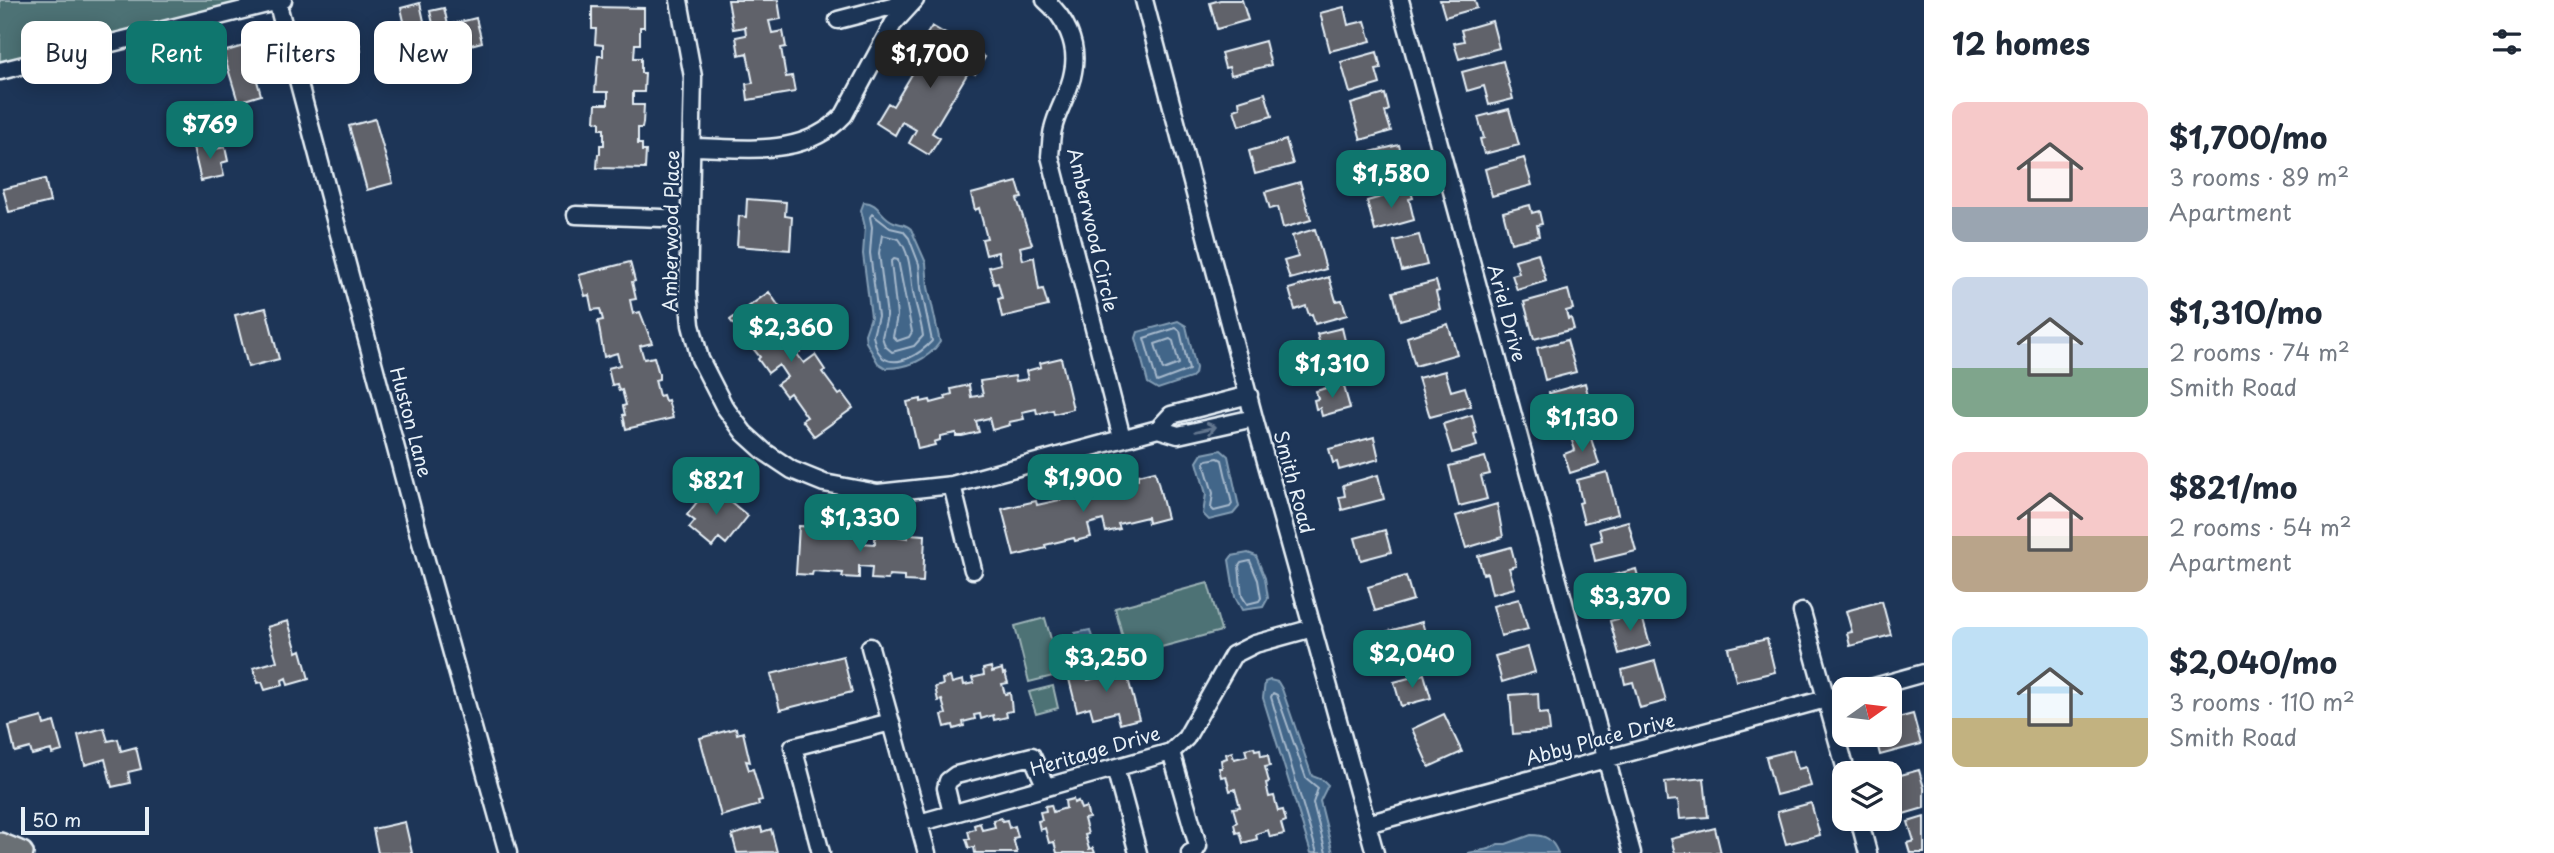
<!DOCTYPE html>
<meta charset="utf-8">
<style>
:root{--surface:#fff;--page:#f2f2f3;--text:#1f2937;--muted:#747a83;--accent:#0f766e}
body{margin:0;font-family:"Playpen Sans",sans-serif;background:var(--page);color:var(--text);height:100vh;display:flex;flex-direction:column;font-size:26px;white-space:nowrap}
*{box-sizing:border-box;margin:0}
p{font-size:23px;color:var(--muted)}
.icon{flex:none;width:38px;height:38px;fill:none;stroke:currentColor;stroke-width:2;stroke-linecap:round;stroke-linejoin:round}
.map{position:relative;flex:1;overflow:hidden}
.panel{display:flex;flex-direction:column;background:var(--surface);width:630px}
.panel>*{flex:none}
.hud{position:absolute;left:21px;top:21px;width:665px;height:63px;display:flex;gap:14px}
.needle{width:46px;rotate:76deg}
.tools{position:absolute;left:1832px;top:677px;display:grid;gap:14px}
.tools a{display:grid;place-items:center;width:70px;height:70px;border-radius:14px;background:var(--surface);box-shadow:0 4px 18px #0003;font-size:35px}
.scale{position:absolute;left:21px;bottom:18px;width:128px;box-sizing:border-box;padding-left:7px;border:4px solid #e8f1f8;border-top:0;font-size:19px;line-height:24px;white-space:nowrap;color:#e8f1f8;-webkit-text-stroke:5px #1d3557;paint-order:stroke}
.price{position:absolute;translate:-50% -60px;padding:0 16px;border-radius:14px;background:var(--accent);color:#fff;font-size:23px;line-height:46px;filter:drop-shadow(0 2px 4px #0008)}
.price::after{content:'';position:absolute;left:50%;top:42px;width:21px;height:16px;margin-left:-10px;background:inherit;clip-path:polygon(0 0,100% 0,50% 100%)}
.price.current{background:#222;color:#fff}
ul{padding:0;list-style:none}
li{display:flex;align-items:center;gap:21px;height:175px;padding:0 28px}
li span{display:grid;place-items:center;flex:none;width:196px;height:140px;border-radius:14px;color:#555}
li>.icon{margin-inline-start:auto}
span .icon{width:84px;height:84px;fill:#fffc;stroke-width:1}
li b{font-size:30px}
h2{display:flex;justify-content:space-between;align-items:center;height:84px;padding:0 28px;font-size:30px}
.tag{padding:0 24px;border-radius:14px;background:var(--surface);box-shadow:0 4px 18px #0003;font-size:24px;line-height:63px}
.tag.current{background:var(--accent);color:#fff}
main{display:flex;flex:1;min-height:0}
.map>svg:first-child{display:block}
.green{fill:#4e7274;stroke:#9bb2b6;stroke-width:2}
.water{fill:#426689;stroke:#849eb5;stroke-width:2}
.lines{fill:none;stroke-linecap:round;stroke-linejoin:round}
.shore{stroke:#a6b9cc;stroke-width:2}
.building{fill:#61626b;stroke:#e8f1f8;stroke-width:2}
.minor-casing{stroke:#e8f1f8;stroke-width:21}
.major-casing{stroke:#e8f1f8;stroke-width:26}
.minor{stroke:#1d3557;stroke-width:16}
.major{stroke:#6b6f75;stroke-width:21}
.oneway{stroke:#64778f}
.labels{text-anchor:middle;stroke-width:5;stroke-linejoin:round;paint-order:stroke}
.street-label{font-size:19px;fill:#e8f1f8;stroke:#1d3557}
</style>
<main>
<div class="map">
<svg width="1924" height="853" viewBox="0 0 1924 853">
<rect width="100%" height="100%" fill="#1d3557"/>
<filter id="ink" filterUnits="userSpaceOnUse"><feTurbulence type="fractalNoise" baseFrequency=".0143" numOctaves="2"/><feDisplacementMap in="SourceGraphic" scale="14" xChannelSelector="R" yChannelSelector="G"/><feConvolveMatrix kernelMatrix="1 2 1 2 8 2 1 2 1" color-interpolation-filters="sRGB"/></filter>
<g filter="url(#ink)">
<!-- green -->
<path class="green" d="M0,0H283L0,71Z
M1208,583L1221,631L1128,656L1115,608Z
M1045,618L1061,674L1029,682L1015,626Z
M1053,686L1058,708L1036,714L1029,692Z"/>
<!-- water -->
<path class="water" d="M864,202C880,203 880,217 894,222C901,225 905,223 911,229L926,263L928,287L940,342C928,360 907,368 886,368L878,363L866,342L865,334L871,317L863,254L865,227L861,210Z
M1178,321L1186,326L1196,368L1195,374L1191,378L1158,389L1148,383L1136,338L1138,332Z
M1221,450L1228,456L1239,507L1233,514L1209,520L1203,514L1206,494L1197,462L1202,454Z
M1248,553L1256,556L1265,578L1268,598L1263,607L1242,610L1235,597L1229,560L1232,556Z
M1090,630L1098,659L1084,663L1075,633Z
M1270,680L1278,682L1282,689L1312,776L1323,780L1328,785L1320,801L1333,853H1311L1263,698L1265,682Z
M1531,835C1546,835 1552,839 1558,853H1468L1489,849L1498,844H1506Z"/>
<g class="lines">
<!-- shore -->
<path class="shore" d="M872,214L890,228L903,231L909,238L919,264L921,288L932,341C921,353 899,368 883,358L877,350L873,336L878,316L870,253L872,227L870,217Z
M882,235L899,239C911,255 910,273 913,292C916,307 921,321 923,336L914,346L892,352L885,346L882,337L887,316L879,253Z
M894,259L898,260L912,332L909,337L897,341L893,337L897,316L891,262Z
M1176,328L1180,331L1189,370L1157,382L1144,338Z
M1170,339L1173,341L1179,364L1163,370L1155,344Z
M1218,458L1222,460L1232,504L1230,507L1214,511L1211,508L1213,493L1204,463L1207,460Z
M1250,561L1258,580L1261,598L1259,601L1247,604L1242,596L1239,566L1241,563Z
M1317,853L1271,697L1273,693L1277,695L1306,778L1318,788L1313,803L1326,853"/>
</g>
<!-- building -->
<path class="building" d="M728,0H778L781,19L769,21L772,33L783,31L786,47L781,48L786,77L792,76L795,92L748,100L746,84L753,83L747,53L739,55L736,37L746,35L745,27L733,29Z
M1220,0H1242L1248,20L1217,29L1210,3Z
M1440,0H1475L1477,8L1445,17Z
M420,3L429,44L410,48L401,8Z
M592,7L644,8V27H640V44H635L634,58H641V73H645L644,92H633V105H644L643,123L642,128H638V144H642V151H646L645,169L597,168L598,154H600V145H604V129H600V122L595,121L596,104H608V92H595L598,56H603V45L595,44L596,29H592Z
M1344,7L1348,25L1365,21L1371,41L1330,51L1320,13Z
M444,8L448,25L476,18L482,42L440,53L430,11Z
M1492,21L1499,48L1459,59L1454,43L1464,41L1461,30Z
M355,25L361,51L345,55L347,65L328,70L319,34Z
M932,26L951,37L945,47L961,57L968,46L985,57L975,74L969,71L932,133L940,138L929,155L909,143L916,130L902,122L895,135L876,123L888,103L893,106L927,49L920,45Z
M1265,41L1271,65L1231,75L1229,67L1225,68L1221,53Z
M247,45L261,95L238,102L223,52Z
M1377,52L1381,69L1376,70L1380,84L1350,93L1341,62Z
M1503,61L1513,99L1489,105L1484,86L1467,91L1462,72Z
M1265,93L1272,116L1239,126L1234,110L1240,108L1239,101Z
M1385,94L1389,110L1385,112L1391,131L1361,140L1351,104Z
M1509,109L1519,145L1484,154L1480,139L1484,138L1478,117Z
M375,119L393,183L367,190L349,126Z
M1286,140L1293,164L1255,174L1249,151Z
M213,142L215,149L225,147L228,161L221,163L224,176L201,181L193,147Z
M1399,145L1403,161L1393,163L1396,173L1365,181L1358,155Z
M1524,158L1532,185L1492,196L1485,169Z
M45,179L50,202L9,212L3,189Z
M1017,182L1022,198L1017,199L1032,244L1020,247L1023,260L1034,257L1039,290L1043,289L1048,306L1002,317L998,299L1002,298L998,283L994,284L989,267L1001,264L998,252L986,255L982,239L987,238L979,208L975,210L971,194Z
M1300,182L1311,220L1283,228L1278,207L1270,209L1265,192Z
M1410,189L1413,198L1409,199L1414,220L1375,231L1367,201Z
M747,199L786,202L785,216L792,217L790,250L737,246L739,216L746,217Z
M1530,205L1532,213L1539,211L1542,224L1537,225L1539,236L1511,243L1503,212Z
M1315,229L1326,269L1290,279L1284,261L1298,257L1292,236Z
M1419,235L1427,265L1402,271L1394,241Z
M1538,253L1546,281L1517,290L1512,275L1519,273L1515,260Z
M630,262L635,281L632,282L636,299L630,300L633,314L640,312L652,343L640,346L644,359L654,357L659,374V379L655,380L659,396L663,395L665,401L668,400L673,418L626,429L623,415H625L623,406L626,405L622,390L619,391L617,384L612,385L608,368L620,365L617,353L604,357L598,321L603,320L600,309L592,310L589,295L585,296L579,275Z
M1329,277L1336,301L1342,300L1347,315L1315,324L1312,314L1309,315L1306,306L1295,310L1289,289Z
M1436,281L1439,291L1436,292L1440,309L1400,320L1393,292Z
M1568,290L1573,309L1566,311L1568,319L1571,318L1574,329L1534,339L1524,302Z
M769,292L780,308L777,310L793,333L796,330L808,346L797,354L804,363L815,355L825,370L822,372L839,395L842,393L853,408L814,436L802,420L807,417L790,393L786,396L777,384L787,377L779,365L768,373L758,359L760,357L730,320Z
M266,308L279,359L248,367L235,315Z
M1448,324L1457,354L1415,366L1407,337Z
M1342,328L1351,366L1313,375L1308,356L1322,352L1317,334Z
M1567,340L1576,372L1545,380L1537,348Z
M1061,358L1073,409L1054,414L1053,410L1037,414L1036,409L1022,412L1024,419L1009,422L1010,425L992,430L989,418L976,421L979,432L962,436H956V433L940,436V440L934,442L935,445L918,449L907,402L921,399V402L930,400L931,403L946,399L945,396L952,394L951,389L969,385L971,397L983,395L980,381L1015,376L1016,381L1028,379L1026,371L1041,367L1040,363Z
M1445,371L1451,391L1465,387L1471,406L1430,417L1418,378Z
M1343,383L1350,408L1322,416L1320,408L1316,409L1314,400L1318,399L1316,391Z
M1585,383L1594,419L1568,426L1563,407L1553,410L1549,393Z
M1472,415L1477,434L1474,435L1477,446L1452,453L1443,424Z
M1589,432L1599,464L1570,473L1564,454L1575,450L1571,438Z
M1374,437L1379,459L1339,470L1337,462L1333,463L1329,449Z
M1485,457L1490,474L1481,476L1487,499L1459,506L1449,466Z
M1155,471L1167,518L1148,523L1147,517L1118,524L1120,529L1106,532L1103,520L1088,524L1091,537L1075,541L1074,538L1045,545L1046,548L1014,556L1002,509L1036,501L1037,505L1064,499L1063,494L1082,490L1085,502L1096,500L1092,487L1110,483L1111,486L1138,479V475Z
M1607,472L1618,514L1584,523L1579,503L1582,502L1577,480Z
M1378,475L1384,499L1342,510L1339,497L1345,496L1343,485Z
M710,485L748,516L726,544L719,538L712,547L689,528L695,521L687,515Z
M1497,504L1503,537L1466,548L1456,516Z
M1628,521L1636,551L1595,561L1591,543L1602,540L1599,529Z
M799,526L815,527V531L845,533V530L862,531L861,543L875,544V533L908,538V534L925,535L923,582L904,581V576L889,575L888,580L871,579L872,567L859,566V578L842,577L843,573L813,571L812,575L796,574Z
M1385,530L1391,552L1361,560L1355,538Z
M1511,547L1516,566L1509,568L1515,588L1492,594L1487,573L1483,574L1478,556Z
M1636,569L1643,595L1605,606L1598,579Z
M1406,576L1413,600L1375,611L1368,587Z
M1519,599L1528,629L1501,636L1493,606Z
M1882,601L1891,635L1850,646L1847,633L1852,632L1846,611Z
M1641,613L1650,645L1619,654L1610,621Z
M288,621L297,652L301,650L309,679L288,685L286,678L282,680L283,685L265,690L262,682L258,683L253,668L277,661L267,627Z
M1422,622L1429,646L1389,657L1384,642L1380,643L1378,634Z
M1767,639L1775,672L1736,681L1728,648Z
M1528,647L1535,672L1502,682L1495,656Z
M843,656L852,692L780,710L771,674Z
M1655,661L1666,701L1640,708L1633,682L1625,684L1622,670Z
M1124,664L1139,719L1120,724L1117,712L1093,718L1090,707L1077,711L1069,679L1086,674L1088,680L1104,676L1102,670Z
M991,667L992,672L1002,669L1003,674L1005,673L1008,683L1002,684L1005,694L1010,693L1012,711L1006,712L1007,717L994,720L993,715L981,719L980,714L974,715L975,719L963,722L964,726L954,729L953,725L945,727L942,715L946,714L942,700L938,701L935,687L943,685L942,679L950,677L952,683L963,680L964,685L974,683L972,678L984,675L983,669Z
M1424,674L1431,698L1401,706L1394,682Z
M1538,693L1539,714L1548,713L1550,731L1513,734L1510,695Z
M1444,714L1462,752L1429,767L1412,729Z
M1913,714L1921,744L1880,755L1875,735H1890V720Z
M42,717L44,725L54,722L62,751L52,754L51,750L32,755L30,748L15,752L9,726Z
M104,728L108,741L118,739L121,751L136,747L141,769L128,772L130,783L112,787L105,759L85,765L78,735Z
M736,728L737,734L743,732L750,762L746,761L749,770L753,769L762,800L758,801L759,805L721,816L700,738Z
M1254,747L1255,750L1260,749L1261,756L1268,755L1270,766L1265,767L1269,782L1266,783L1269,797L1274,796L1278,811L1283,810L1286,821L1281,823L1284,834L1270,837L1268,830L1256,834L1257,839L1243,843L1240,832L1236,833L1234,824L1237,822L1233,808L1240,807L1235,789L1230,791L1226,776L1221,777L1219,768H1222L1221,760L1227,758L1226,754L1232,752L1234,759L1247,756L1245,749Z
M1793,750L1798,769L1806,767L1811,786L1776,795L1766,757Z
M1919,770L1924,788V808L1900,815L1894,794L1901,792L1897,776Z
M1704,778L1708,817L1680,819L1678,800L1667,801L1665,782Z
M1073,799L1074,803L1078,801L1081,809L1086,807L1089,818L1084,819L1088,834L1085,835L1089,849L1093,848L1095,853H1057L1054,842L1049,843L1045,828L1040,830L1038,821L1042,820L1040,812L1046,811L1045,806L1051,805L1053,812L1066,808L1065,801Z
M1811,803L1820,835L1786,844L1777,812Z
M1924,817V853H1910L1907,843L1914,841L1908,822Z
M1001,818L1002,821L1007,820L1009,828L1015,826L1018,837L1013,838L1017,853H975L974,847L969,848L966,839H970L968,831L975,829L974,825L980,823L982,830L995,827L993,820Z
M405,822L412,853H378L373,829Z
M761,827L762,832L771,829L777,852L737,853L732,835Z
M1715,828L1721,853H1675L1671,839Z"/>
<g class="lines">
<defs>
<path id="minor" d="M679,0L693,77L688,292L691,325L700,359L724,406L744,433L765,452L792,470L824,483L878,493L952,485L1158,429L1178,435L1254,418
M1045,0C1065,17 1079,44 1073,72C1070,92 1057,110 1053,129C1051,137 1051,147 1050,156L1122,438
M1144,0L1254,418L1375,853
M1400,0L1632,853
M277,1L420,539L508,853
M838,20L915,0
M0,71L283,0
M693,147C746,148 804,158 844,115L893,24L915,0
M576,215L690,219
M1158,429L1171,415L1249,395
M952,485L973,570
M1802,612L1847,774
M870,647L927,853
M1863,690L1924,673
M1171,752L1198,846L1195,851L1190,853
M1115,768L1138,853
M952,813L946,788L948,781L956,775L1032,756L1046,787
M1859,819L1868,853
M919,823L1171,752L1186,738L1233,655L1255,644L1313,628
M1367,824L1844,694
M821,853L793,747L891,722"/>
<path id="major" d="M0,844L22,853"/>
</defs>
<!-- minor casing -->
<use href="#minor" class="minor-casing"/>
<!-- major casing -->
<use href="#major" class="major-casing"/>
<!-- minor -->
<use href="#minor" class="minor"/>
<!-- major -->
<use href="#major" class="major"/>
</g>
<!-- one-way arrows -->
<defs><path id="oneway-shaft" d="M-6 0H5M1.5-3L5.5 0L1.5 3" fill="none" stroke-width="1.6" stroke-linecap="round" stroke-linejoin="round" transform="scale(1.75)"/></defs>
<use class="oneway" href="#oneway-shaft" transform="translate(1206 429) rotate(-13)"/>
</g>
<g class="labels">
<!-- street labels -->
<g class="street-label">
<text transform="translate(1093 230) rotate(77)" y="7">Amberwood Circle</text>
<text transform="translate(671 231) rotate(-89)" y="7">Amberwood Place</text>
<text transform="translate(1507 313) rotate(75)" y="7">Ariel Drive</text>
<text transform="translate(411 422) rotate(75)" y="7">Huston Lane</text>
<text transform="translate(1294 482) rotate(75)" y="7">Smith Road</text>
<text transform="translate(1600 739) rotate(-15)" y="7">Abby Place Drive</text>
<text transform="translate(1095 751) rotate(-16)" y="7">Heritage Drive</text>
</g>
</g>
</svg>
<div class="tools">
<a><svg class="needle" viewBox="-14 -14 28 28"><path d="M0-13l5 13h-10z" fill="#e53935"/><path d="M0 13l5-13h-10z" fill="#747a83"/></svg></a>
<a><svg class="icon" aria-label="layers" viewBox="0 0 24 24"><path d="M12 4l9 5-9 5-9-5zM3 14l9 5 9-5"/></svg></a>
</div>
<div class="scale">50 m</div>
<b class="price current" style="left:930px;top:90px">$1,700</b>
<b class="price" style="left:210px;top:161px">$769</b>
<b class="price" style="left:1391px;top:210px">$1,580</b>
<b class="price" style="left:791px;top:364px">$2,360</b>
<b class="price" style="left:1332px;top:400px">$1,310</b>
<b class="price" style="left:1582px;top:454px">$1,130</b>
<b class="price" style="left:1083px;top:514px">$1,900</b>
<b class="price" style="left:716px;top:517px">$821</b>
<b class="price" style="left:860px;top:554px">$1,330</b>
<b class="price" style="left:1630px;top:633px">$3,370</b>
<b class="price" style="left:1412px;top:690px">$2,040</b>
<b class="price" style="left:1106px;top:694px">$3,250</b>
<div class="hud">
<a class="tag">Buy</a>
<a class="tag current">Rent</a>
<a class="tag">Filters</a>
<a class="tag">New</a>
</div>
</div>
<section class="panel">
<h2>12 homes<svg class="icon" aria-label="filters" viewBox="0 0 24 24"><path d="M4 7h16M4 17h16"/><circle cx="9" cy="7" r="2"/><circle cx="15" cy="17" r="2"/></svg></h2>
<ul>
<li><span style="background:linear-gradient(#f6c9c9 75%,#9aa5b1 0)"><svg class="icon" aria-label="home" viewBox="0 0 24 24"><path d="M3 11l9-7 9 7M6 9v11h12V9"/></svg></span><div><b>$1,700/mo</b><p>3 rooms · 89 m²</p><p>Apartment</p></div></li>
<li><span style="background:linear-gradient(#c9d6e8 65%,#7fa58c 0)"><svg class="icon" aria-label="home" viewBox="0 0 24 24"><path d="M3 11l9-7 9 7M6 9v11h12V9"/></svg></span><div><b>$1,310/mo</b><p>2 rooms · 74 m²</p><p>Smith Road</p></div></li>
<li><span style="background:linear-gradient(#f6c9c9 60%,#b9a48a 0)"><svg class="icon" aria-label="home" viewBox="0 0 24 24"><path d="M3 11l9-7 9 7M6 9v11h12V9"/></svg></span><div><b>$821/mo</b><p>2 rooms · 54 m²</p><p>Apartment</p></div></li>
<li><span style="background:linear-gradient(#bfe0f5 65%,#c2b280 0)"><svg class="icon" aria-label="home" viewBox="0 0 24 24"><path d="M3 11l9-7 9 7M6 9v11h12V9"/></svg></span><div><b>$2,040/mo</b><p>3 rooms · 110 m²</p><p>Smith Road</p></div></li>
</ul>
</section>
</main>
